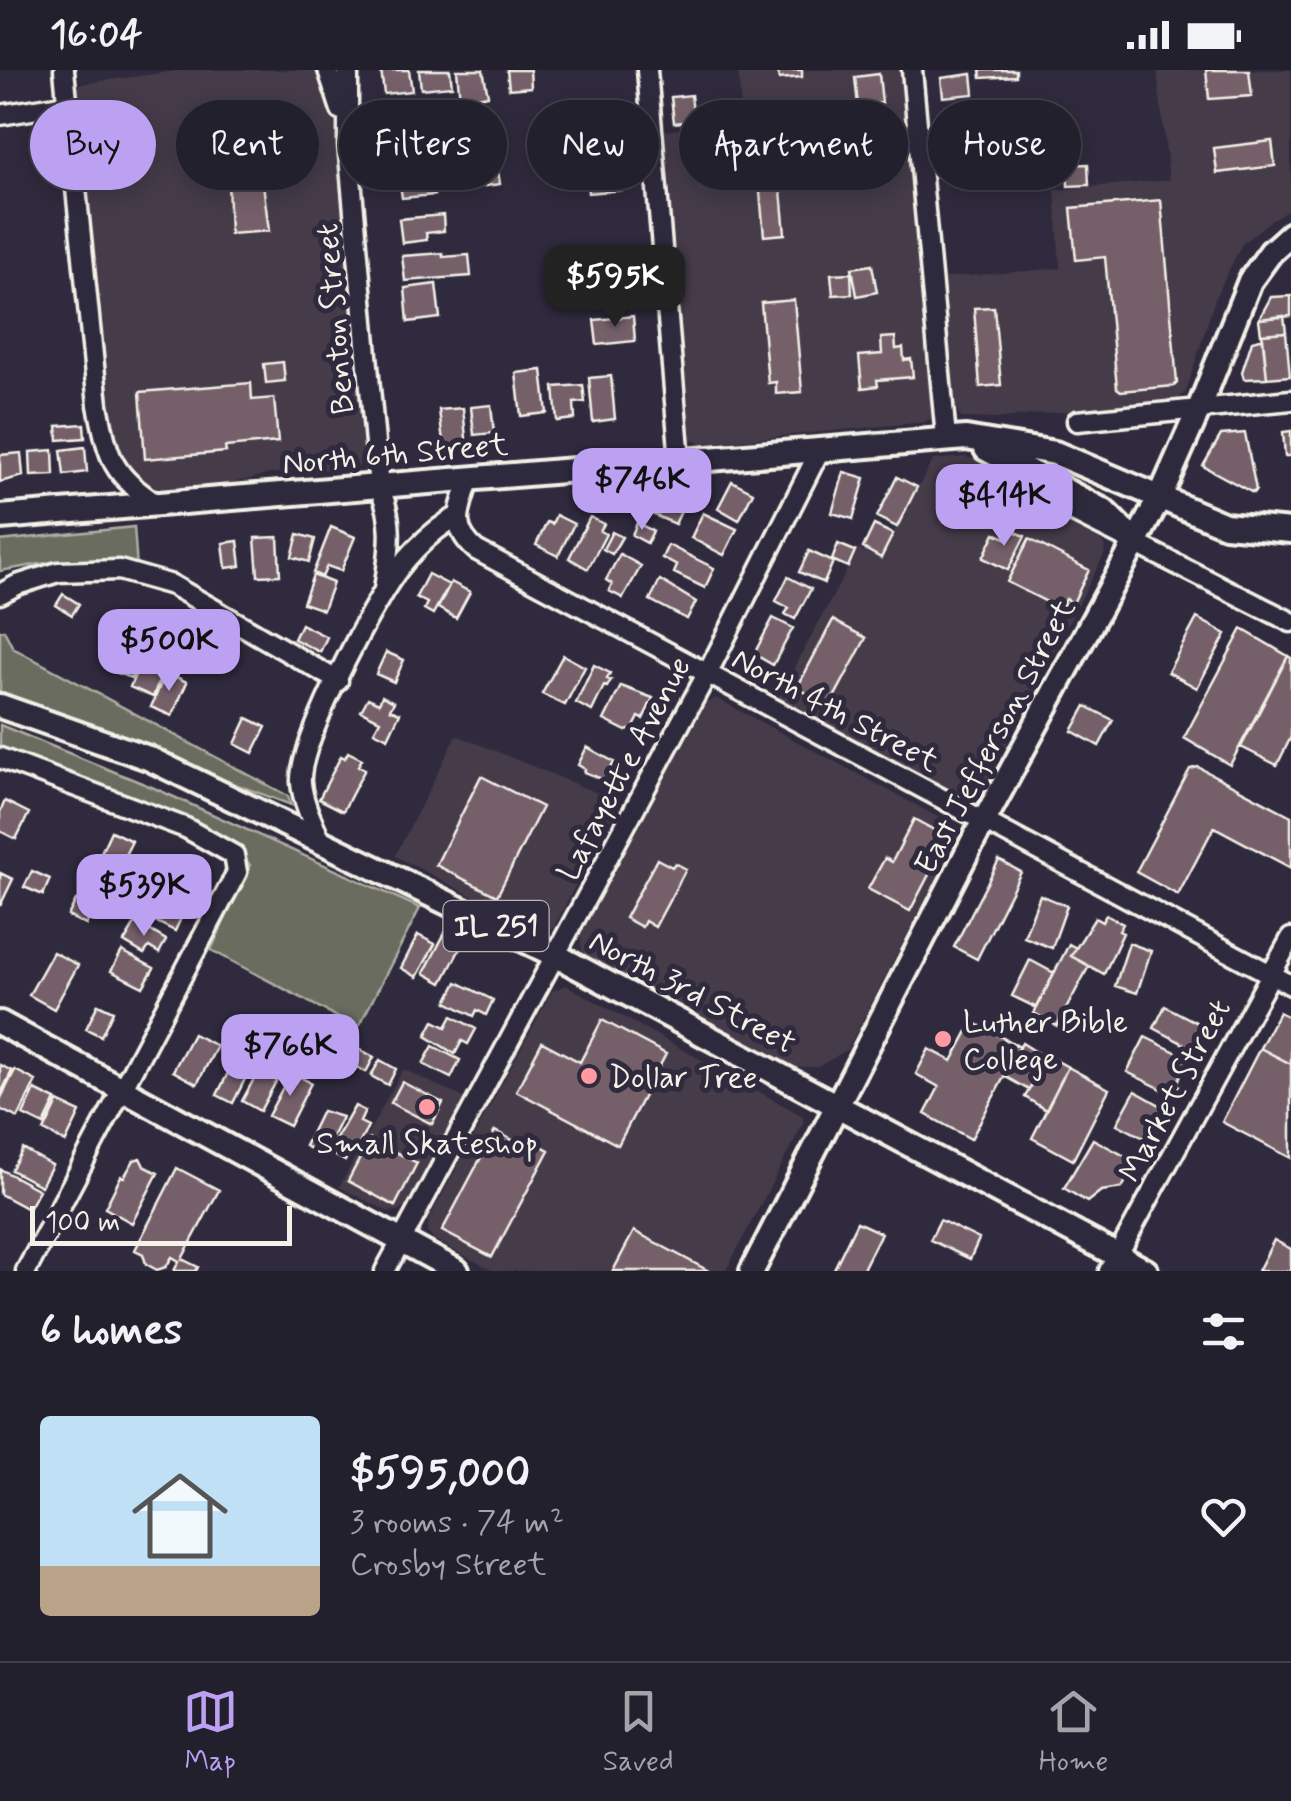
<!DOCTYPE html>
<meta charset="utf-8">
<style>
:root{--surface:#23202e;--page:#2f2d3a;--text:#f1f3f6;--muted:#a3a3aa;--line:#403e4a;--accent:#bca0f2}
body{margin:0;font-family:Mynerve,sans-serif;background:var(--page);color:var(--text);height:100vh;display:flex;flex-direction:column;font-size:38px;white-space:nowrap}
*{box-sizing:border-box;margin:0}
p{font-size:32px;color:var(--muted)}
.icon{flex:none;width:55px;height:55px;fill:none;stroke:currentColor;stroke-width:2;stroke-linecap:round;stroke-linejoin:round}
.map{position:relative;height:1201px;overflow:hidden}
.panel{display:flex;flex-direction:column;background:var(--surface);flex:1}
.panel>*{flex:none}
.top-card{position:absolute;left:30px;top:30px;width:1232px;height:90px;display:flex;gap:20px}
.scale{position:absolute;left:30px;bottom:25px;width:262px;box-sizing:border-box;padding-left:10px;border:5px solid #f4f1e8;border-top:0;font-size:28px;line-height:35px;white-space:nowrap;color:#f4f1e8;-webkit-text-stroke:8px #2f2a3d;paint-order:stroke}
.price{position:absolute;translate:-50% -85px;padding:0 22px;border-radius:20px;background:var(--accent);color:#111;font-size:32px;line-height:65px;filter:drop-shadow(0 2px 5px #0008)}
.price::after{content:'';position:absolute;left:50%;top:60px;width:30px;height:22px;margin-left:-15px;background:inherit;clip-path:polygon(0 0,100% 0,50% 100%)}
.price.current{background:#222;color:#fff}
ul{padding:0;list-style:none}
li{display:flex;align-items:center;gap:30px;height:250px;padding:0 40px}
li+li{border-top:2px solid var(--line)}
li span{display:grid;place-items:center;flex:none;width:280px;height:200px;border-radius:10px;color:#555}
li>.icon{margin-inline-start:auto}
span .icon{width:120px;height:120px;fill:#fffc;stroke-width:1}
li b{font-size:42px}
h2{display:flex;justify-content:space-between;align-items:center;height:120px;padding:0 40px;font-size:42px}
.tag{padding:0 35px;border-radius:45px;background:var(--surface);box-shadow:0 5px 25px #0003,0 0 0 2px var(--line);font-size:35px;line-height:90px}
.tag.current{background:var(--accent);color:#111}
.status{display:flex;justify-content:space-between;align-items:center;height:70px;padding:0 50px;background:var(--surface);direction:ltr}
.status svg{height:28px;fill:currentColor}
.dock{display:flex;justify-content:space-around;align-items:center;height:140px;border-top:2px solid var(--line);background:var(--surface);font-size:28px;color:var(--muted)}
.dock a{display:grid;justify-items:center;gap:5px}
.dock .current{color:var(--accent)}
.map>svg:first-child{display:block}
.built{fill:#443a4a}
.green{fill:#696c5e;stroke:#aeaea3;stroke-width:2.5}
.building{fill:#75616a;stroke:#f4f1e8;stroke-width:2.5}
.lines{fill:none;stroke-linecap:round;stroke-linejoin:round}
.minor-casing{stroke:#f4f1e8;stroke-width:25}
.major-casing{stroke:#f4f1e8;stroke-width:30}
.minor{stroke:#2f2a3d;stroke-width:18}
.major{stroke:#2f2a3d;stroke-width:22}
.poi-dot{fill:#ff9aa2;stroke:#2f2a3d;stroke-width:4}
.labels{text-anchor:middle;stroke-width:10;stroke-linejoin:round;paint-order:stroke}
.shield{fill:#2f2a3d;stroke:#b9b5b5;stroke-width:2.5}
.shield-label{font-size:30px;font-weight:bold;fill:#f4f1e8}
.street-label{font-size:32px;fill:#f4f1e8;stroke:#2f2a3d}
.poi-label{font-size:32px;fill:#f4f1e8;stroke:#2f2a3d;text-anchor:start}
</style>
<div class="status"><b>16:04</b><svg viewBox="0 0 49 12"><path d="M0 12V9h3v3zM5 12V6h3v6zM10 12V3h3v9zM15 12V0h3v12zM26 1h20v11H26zM47 4h2v5h-2z"/></svg></div>
<div class="map">
<svg width="1291" height="1201" viewBox="0 0 1291 1201">
<rect width="100%" height="100%" fill="#2f2a3d"/>
<filter id="ink" filterUnits="userSpaceOnUse"><feTurbulence type="fractalNoise" baseFrequency=".01" numOctaves="2"/><feDisplacementMap in="SourceGraphic" scale="20" xChannelSelector="R" yChannelSelector="G"/><feConvolveMatrix kernelMatrix="1 2 1 2 8 2 1 2 1" color-interpolation-filters="sRGB"/></filter>
<g filter="url(#ink)">
<!-- built -->
<path class="built" d="M183,0H318L321,4L332,33L335,56L364,386L358,397L270,404L207,419L156,421L142,417L108,375L73,26L80,14Z
M738,0H900L931,343L930,349L925,352L701,374L690,369L662,61L742,53Z
M1157,0H1291V138L1271,150L1242,174L1216,226L1186,322L1178,329L995,349L961,348L954,335L943,208L1060,198L1055,120L1169,110Z
M965,387L992,394L985,409L1101,471L1105,476L1104,485L982,721L971,730L962,728L778,628L858,479L879,488L933,390Z
M716,628L957,757L958,766L954,775L847,980L818,997H797L786,993L584,884L581,878V865L704,634Z
M457,665L619,732L553,859L537,860L395,786Z
M566,915L803,1046V1054L726,1201H493L433,1169L427,1162L429,1149L552,921Z
M403,999L466,1029L410,1134L399,1141L388,1142L339,1117Z"/>
<!-- green -->
<path class="green" d="M134,457L137,498L52,492L0,501V471Z
M4,560L13,578L288,726L291,735L0,626V561Z
M0,655L154,718L420,838L358,958L211,880L250,795L233,773L0,677Z"/>
<!-- building -->
<path class="building" d="M381,0H409L412,21L384,24Z
M419,0H450L452,16L421,19Z
M457,0H483L488,25L460,30Z
M507,0H530L531,17L509,19Z
M778,0H802V7L779,9Z
M980,0H1016V6L981,8Z
M1206,0H1249L1252,26L1209,29Z
M879,4L882,33L858,36L855,7Z
M972,4L974,24L943,27L941,8Z
M691,25L694,51L674,53L671,27Z
M603,33L606,57L579,59L577,35Z
M1050,35L1052,53L1033,55L1031,38Z
M437,39L440,67L422,69L419,41Z
M487,50L489,67L468,70L466,53Z
M993,50L995,74L952,77L950,53Z
M414,58L417,86L391,88L388,60Z
M611,63L613,84L582,87L580,66Z
M1272,71L1275,96L1217,103L1214,78Z
M994,80L995,102L986,103V108L973,109L972,103L955,105L953,83Z
M259,82L269,161L230,164L227,85Z
M620,92L622,120L588,123L586,95Z
M1088,94L1089,115L1068,116L1067,95Z
M497,95L500,114L478,117L476,98Z
M431,96L434,125L402,128L398,100Z
M779,99L785,164L764,166L758,100Z
M1161,130L1177,313L1174,316L1121,321L1117,318L1105,187L1076,190L1071,138Z
M443,145L444,161L426,163L427,170L402,173L399,149Z
M443,183V187L469,185L471,206L405,211L402,186Z
M872,195L877,222L857,226L852,198Z
M630,199L632,226L567,232L564,206Z
M851,203L852,224L833,225L831,204Z
M436,214L440,248L408,252L405,218Z
M1291,226V246L1259,249L1271,227Z
M794,230L802,322L776,324V312L768,313L761,233Z
M994,237L1001,315L980,317L974,238Z
M633,246L635,271L597,275L594,250Z
M1284,246L1286,262L1261,264L1259,249Z
M1286,262L1290,306L1267,308L1262,264Z
M895,267L896,279L903,278L904,290L911,289L913,307L877,310L878,316L862,318L859,286L882,284L881,268Z
M1263,268L1267,308L1244,309L1242,302L1252,271Z
M283,292L285,311L266,313L264,294Z
M542,300L547,343L521,346L516,303Z
M611,306L615,349L593,352L589,308Z
M251,313L252,330L274,328L278,372L225,377L226,382L145,389L140,322Z
M583,315L585,332L574,333L575,349L557,351L554,317Z
M491,335L494,363L474,365L471,337Z
M463,338L467,378L444,380L439,340Z
M84,354L85,368L58,370L57,356Z
M1291,361V386H1285L1283,362Z
M1245,363L1256,420L1253,423L1203,396L1221,365Z
M85,377L87,402L64,405L61,380Z
M53,380L54,405L31,406L30,382Z
M21,383L23,406L0,412V385Z
M844,402L865,408L853,449L832,443Z
M897,407L917,417L897,457L877,447Z
M732,411L753,422L739,450L718,438Z
M662,422L685,433L675,454L652,444Z
M703,443L737,459L724,485L691,468Z
M556,445L574,454L558,486L536,475L547,452L552,454Z
M590,447L604,454L600,461L606,464L588,499L569,488Z
M637,453L653,461L647,473L632,465Z
M874,455L893,464L881,488L863,478Z
M331,457L355,467L341,501L327,496L322,507L313,503Z
M1012,460L1025,466L1008,500L983,488L995,463L1008,469Z
M612,462L622,467L612,484L603,479Z
M298,464L315,469L309,492L292,487Z
M278,467L280,505L258,506L255,468Z
M1029,469L1089,500L1073,533L1066,529L1061,539L1007,512Z
M238,471L241,496L226,498L223,473Z
M838,474L855,481L848,497L832,490Z
M668,475L714,498L705,518L674,503L677,496L662,488Z
M809,481L833,492L824,513L799,502Z
M620,484L641,496L623,528L609,521L612,514L606,510Z
M428,504L449,515L433,544L424,539L427,533L416,527Z
M313,505L333,513L323,540L303,533Z
M788,507L811,519L795,549L785,544L789,538L776,531Z
M660,510L696,532L687,549L650,530Z
M451,512L470,522L456,548L438,538Z
M63,524L79,534L72,545L56,535Z
M773,548L793,558L773,595L754,584Z
M1197,548L1226,564L1197,618L1168,602Z
M833,550L866,568L830,635L797,618Z
M301,554L327,567L320,582L294,569Z
M1242,559L1288,586L1230,695L1184,668Z
M132,570L145,575L131,608L112,601L120,584L126,586Z
M146,579L168,588L153,627L130,617Z
M386,582L404,590L394,612L376,604Z
M563,585L585,597L565,635L542,624Z
M1288,586L1291,588V667L1277,695L1241,677Z
M594,595L610,603L607,609L611,610L607,617L604,616L592,641L576,633Z
M166,602L187,612L172,646L151,637Z
M621,616L653,628L643,649L639,647L633,659L626,661L604,650Z
M382,626L394,632L390,639L400,643L388,668L374,661L380,650L361,641L368,628L379,633Z
M1086,636L1113,650L1099,676L1072,661Z
M247,648L266,657L253,683L235,674Z
M587,677L614,692L609,702L613,704L609,712L584,702L585,699L578,695Z
M348,682L362,689L358,696L365,699L343,741L319,729L341,686L345,688Z
M1198,697L1291,746V798L1214,757L1178,825L1136,802L1190,699Z
M481,706L542,737L497,826L436,795Z
M5,731L29,743L16,769L0,761V742Z
M914,749L943,765L946,772L910,841L868,819L885,788L892,792Z
M111,761L132,771L118,799L98,789Z
M657,789L672,797L675,793L686,799L655,857L645,851L642,857L625,848Z
M999,790L1021,802L977,889L954,877Z
M32,801L50,809L43,825L24,817Z
M0,803L13,809L0,836Z
M151,818L187,835L175,861L147,847L148,844L140,840Z
M1040,825L1067,836L1052,878L1024,867Z
M76,830L94,838L86,855L68,846Z
M1106,845L1123,854L1119,861L1123,863L1104,904L1071,886L1095,848L1102,852Z
M136,852L166,870L159,883L149,877L144,884L124,872Z
M446,861L464,871L442,913L424,903Z
M418,865L435,874L417,907L401,898Z
M1129,873L1151,881L1137,923L1115,916Z
M1069,874L1076,878L1071,886L1089,896L1057,956L1034,943Z
M122,881L154,898L143,917L111,901Z
M53,882L78,895L54,939L29,925Z
M1030,890L1054,903L1037,938L1012,926Z
M457,912L493,930L486,945L477,940L474,946L447,932Z
M98,934L113,941L101,966L86,959Z
M1165,936L1209,959L1197,981L1154,958Z
M1279,942L1291,948V994L1260,978Z
M452,946L476,959L468,974L462,971L455,984L426,966L434,951L446,957Z
M602,950L666,984L618,1075L516,1021L542,972L580,992Z
M973,952L1020,977L971,1069L925,1044L939,1017L916,1004L929,979L952,991Z
M311,956L324,962L316,978L303,972Z
M193,964L217,976L197,1014L173,1001Z
M1145,967L1190,989L1191,995L1183,1001L1177,1014L1179,1016L1172,1024L1127,1002Z
M1022,973L1046,988L1029,1020L1004,1006Z
M433,976L460,990L451,1008L423,994Z
M1260,978L1291,994V1088L1222,1052Z
M359,979L374,987L366,1002L351,994Z
M1048,986L1068,997L1046,1040L1025,1027Z
M380,990L396,999L388,1015L371,1006Z
M0,995L12,1001L0,1025Z
M232,995L248,1003L233,1033L217,1025Z
M261,996L279,1006L260,1041L242,1031Z
M1068,997L1109,1019L1073,1090L1032,1068Z
M15,1000L36,1011L18,1048L0,1039V1030Z
M291,1002L311,1013L289,1056L268,1046Z
M402,1012L443,1033L432,1054L391,1033Z
M35,1020L56,1030L44,1055L23,1045Z
M1135,1021L1167,1039L1150,1071L1117,1054Z
M58,1032L80,1042L66,1072L44,1061Z
M355,1036L365,1041L360,1052L368,1056L355,1083L350,1080L345,1091L332,1084L338,1074L334,1072Z
M322,1041L342,1047L323,1085L305,1076Z
M495,1061L532,1080L536,1073L549,1080L492,1187L442,1161Z
M370,1069L417,1093L395,1136L348,1111Z
M1093,1069L1136,1092L1122,1118L1101,1121L1087,1132L1064,1118Z
M23,1079L52,1095L41,1116L11,1100Z
M140,1088L144,1096L158,1103L132,1153L105,1138L121,1106L124,1107L134,1090Z
M177,1098L219,1120L182,1189L198,1197L196,1201H174L179,1191L172,1187L166,1197L157,1200L146,1194L143,1184L135,1180Z
M0,1099L39,1120L28,1139L0,1124Z
M940,1150L979,1169L970,1189L930,1170Z
M857,1152L881,1163L862,1201H833Z
M634,1161L709,1201H613Z
M1274,1170L1291,1179V1201H1258Z"/>
<g class="lines">
<defs>
<path id="minor" d="M64,0L98,335C109,391 111,403 159,436
M328,0L341,40
M348,0V75L379,417C396,452 389,483 384,520
M647,0L680,391
M912,0L946,368
M0,45L68,34
M1077,351L1291,330
M1002,406L1291,552
M469,410C460,441 449,456 476,480L1291,915
M0,524L17,515L58,502L119,500L172,515L338,611
M0,688L186,758L234,785L237,802L26,1201
M321,771C313,753 303,733 301,713C298,676 362,557 383,522C401,492 428,462 458,446
M385,1201L707,604L821,378
M1109,1201L1291,868"/>
<path id="major" d="M986,379L1104,441L1136,473
M0,447L966,368L1055,383L1225,455L1291,461
M0,636L148,688L557,886L1146,1201
M0,953L457,1201
M752,1201L972,773L1160,427L1199,339L1250,211L1271,182L1291,164"/>
</defs>
<!-- minor casing -->
<use href="#minor" class="minor-casing"/>
<!-- major casing -->
<use href="#major" class="major-casing"/>
<!-- minor -->
<use href="#minor" class="minor"/>
<!-- major -->
<use href="#major" class="major"/>
</g>
</g>
<!-- markers -->
<g class="poi-dot">
<circle cx="943" cy="969" r="10"/>
<circle cx="589" cy="1006" r="10"/>
<circle cx="427" cy="1037" r="10"/>
</g>
<g class="labels">
<!-- shield labels -->
<rect class="shield" x="443.5" y="831" width="105" height="50" rx="8"/>
<g class="shield-label">
<text x="496" y="866">IL 251</text>
</g>
<!-- street labels -->
<g class="street-label">
<text transform="translate(334 249) rotate(-95)" y="11">Benton Street</text>
<text transform="translate(395 383) rotate(-5)" y="11">North 6th Street</text>
<text transform="translate(836 639) rotate(28)" y="11">North 4th Street</text>
<text transform="translate(994 666) rotate(-62)" y="11">East Jefferson Street</text>
<text transform="translate(623 698) rotate(-62)" y="11">Lafayette Avenue</text>
<text transform="translate(693 921) rotate(28)" y="11">North 3rd Street</text>
<text transform="translate(1174 1020) rotate(-62)" y="11">Market Street</text>
</g>
<!-- poi labels -->
<g class="poi-label">
<text x="963" y="962">Luther Bible<tspan x="963" dy="37">College</tspan></text>
<text x="609" y="1017">Dollar Tree</text>
<text x="427" y="1083" text-anchor="middle">Small Skateshop</text>
</g>
</g>
</svg>
<div class="scale">100 m</div>
<b class="price current" style="left:615px;top:260px">$595K</b>
<b class="price" style="left:642px;top:463px">$746K</b>
<b class="price" style="left:1004px;top:479px">$414K</b>
<b class="price" style="left:169px;top:624px">$500K</b>
<b class="price" style="left:144px;top:869px">$539K</b>
<b class="price" style="left:290px;top:1029px">$766K</b>
<div class="top-card">
<a class="tag current">Buy</a>
<a class="tag">Rent</a>
<a class="tag">Filters</a>
<a class="tag">New</a>
<a class="tag">Apartment</a>
<a class="tag">House</a>
</div>
</div>
<section class="panel">
<h2>6 homes<svg class="icon" aria-label="filters" viewBox="0 0 24 24"><path d="M4 7h16M4 17h16"/><circle cx="9" cy="7" r="2"/><circle cx="15" cy="17" r="2"/></svg></h2>
<ul>
<li><span style="background:linear-gradient(#bfe0f5 75%,#b9a48a 0)"><svg class="icon" aria-label="home" viewBox="0 0 24 24"><path d="M3 11l9-7 9 7M6 9v11h12V9"/></svg></span><div><b>$595,000</b><p>3 rooms · 74 m²</p><p>Crosby Street</p></div><svg class="icon" aria-label="heart" viewBox="0 0 24 24"><path d="M12 20l-8-8c-3-5 5-10 8-4 3-6 11-1 8 4z"/></svg></li>
</ul>
</section>
<nav class="dock">
<a class="current"><svg class="icon" aria-label="map" viewBox="0 0 24 24"><path d="M3 6l6-2 6 2 6-2v14l-6 2-6-2-6 2zM9 4v14M15 6v14"/></svg>Map</a>
<a><svg class="icon" aria-label="saved" viewBox="0 0 24 24"><path d="M7 4h10v16l-5-4-5 4z"/></svg>Saved</a>
<a><svg class="icon" aria-label="home" viewBox="0 0 24 24"><path d="M3 11l9-7 9 7M6 9v11h12V9"/></svg>Home</a>
</nav>
